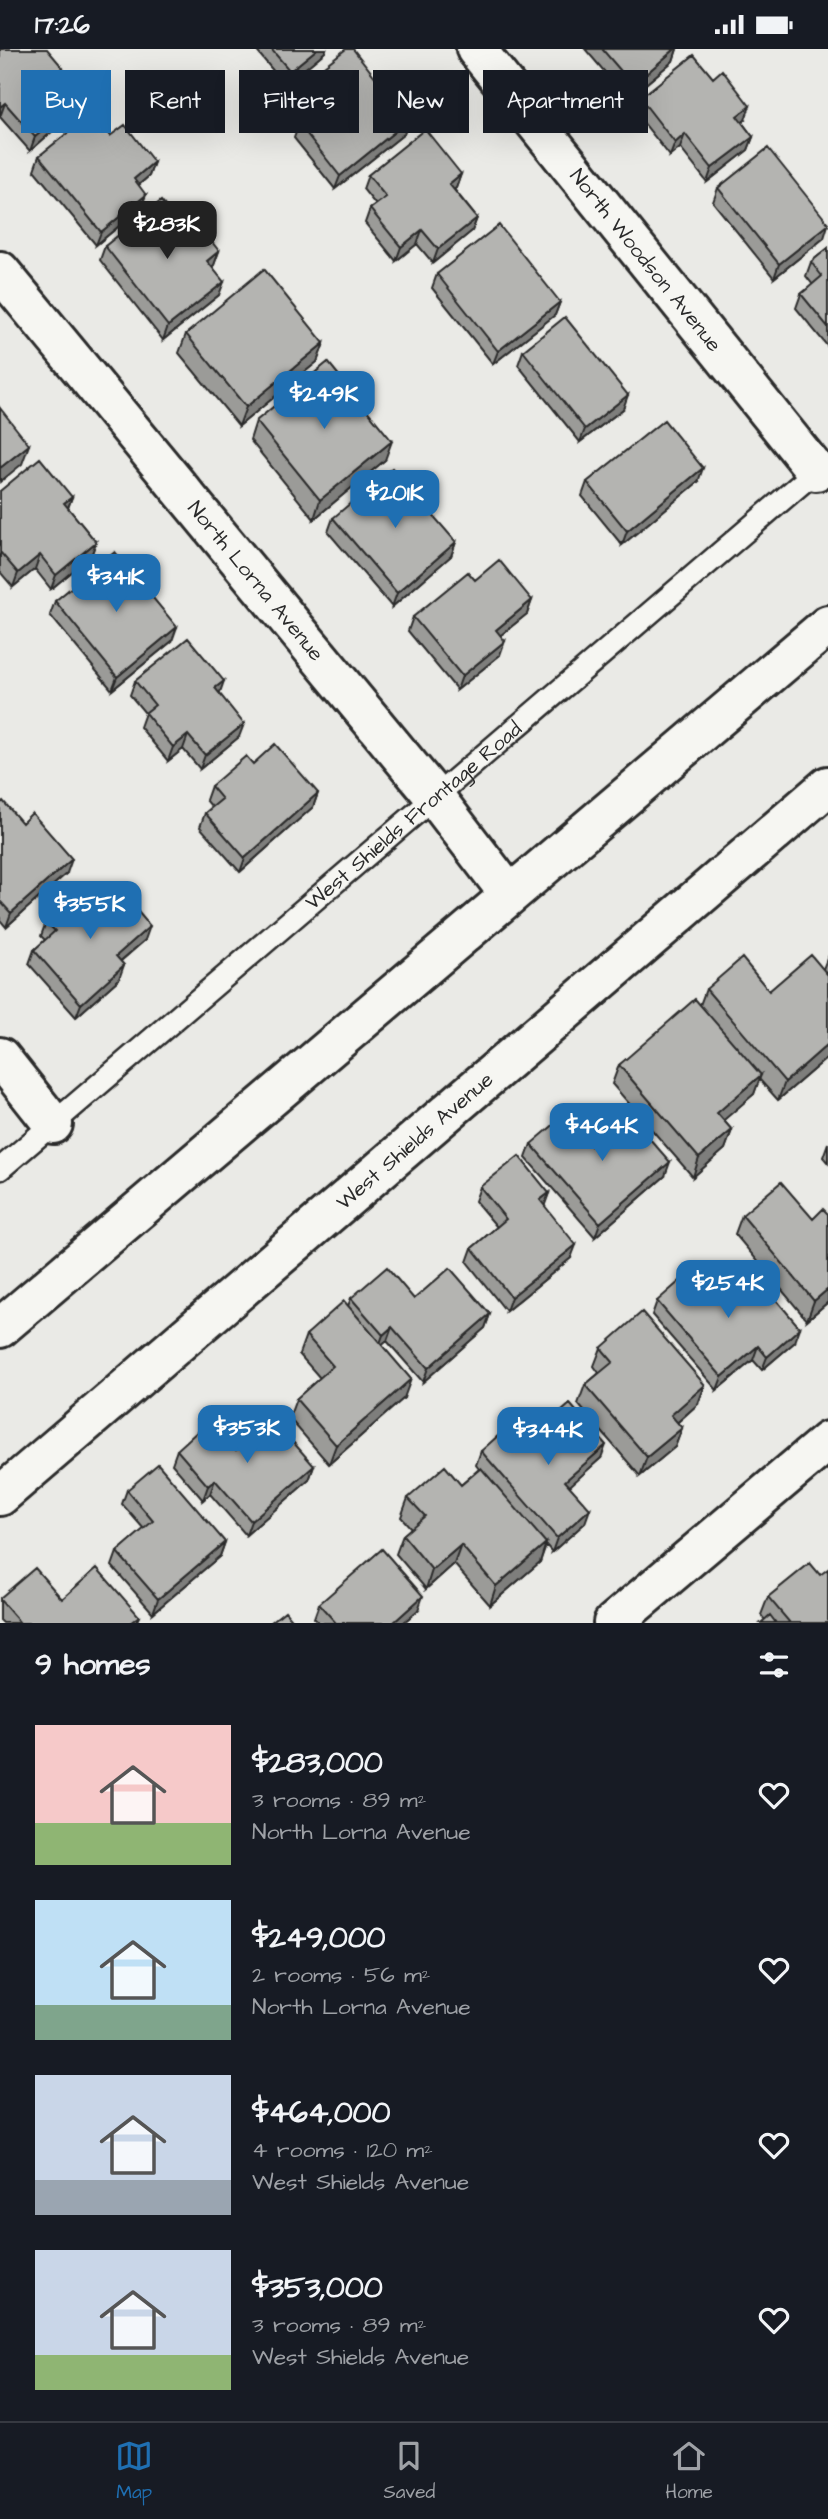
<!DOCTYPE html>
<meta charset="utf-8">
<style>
:root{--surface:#171b24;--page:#242831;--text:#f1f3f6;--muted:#9ea1a6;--line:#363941;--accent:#1f6fb2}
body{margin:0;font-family:"Architects Daughter",sans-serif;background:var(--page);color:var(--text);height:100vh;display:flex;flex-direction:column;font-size:26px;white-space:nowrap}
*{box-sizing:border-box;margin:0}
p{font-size:23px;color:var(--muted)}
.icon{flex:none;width:38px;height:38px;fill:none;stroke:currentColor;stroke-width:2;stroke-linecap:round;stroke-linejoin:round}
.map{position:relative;height:1574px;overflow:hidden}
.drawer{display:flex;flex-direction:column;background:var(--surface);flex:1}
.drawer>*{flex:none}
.banner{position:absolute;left:21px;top:21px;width:788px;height:63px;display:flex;gap:14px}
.price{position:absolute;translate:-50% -60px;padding:0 16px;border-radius:14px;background:var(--accent);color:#fff;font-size:23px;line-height:46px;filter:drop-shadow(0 2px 4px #0008)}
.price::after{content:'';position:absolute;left:50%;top:42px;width:21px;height:16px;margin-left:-10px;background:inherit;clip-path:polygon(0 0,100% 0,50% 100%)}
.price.current{background:#222;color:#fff}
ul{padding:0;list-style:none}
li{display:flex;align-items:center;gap:21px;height:175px;padding:0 35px}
li span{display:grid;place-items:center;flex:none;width:196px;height:140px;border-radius:0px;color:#555}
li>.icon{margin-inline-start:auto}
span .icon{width:84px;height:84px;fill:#fffc;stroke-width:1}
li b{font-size:30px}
h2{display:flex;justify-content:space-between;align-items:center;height:84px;padding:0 35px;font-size:30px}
.tag{padding:0 24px;border-radius:0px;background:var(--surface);box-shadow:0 7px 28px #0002;font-size:24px;line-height:63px}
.tag.current{background:var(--accent);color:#fff}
.status{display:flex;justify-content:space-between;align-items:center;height:49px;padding:0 35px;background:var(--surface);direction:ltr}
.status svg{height:19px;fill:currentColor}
.tabs{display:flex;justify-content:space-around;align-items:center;height:98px;border-top:2px solid var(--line);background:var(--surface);font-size:19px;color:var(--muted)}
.tabs a{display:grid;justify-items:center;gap:4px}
.tabs .current{color:var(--accent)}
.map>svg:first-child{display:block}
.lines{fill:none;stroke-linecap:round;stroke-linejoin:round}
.lane-casing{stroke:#2b2b2b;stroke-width:26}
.street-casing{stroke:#2b2b2b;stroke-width:44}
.secondary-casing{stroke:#2b2b2b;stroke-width:44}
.lane{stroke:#f6f6f2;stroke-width:21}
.street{stroke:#f6f6f2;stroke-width:38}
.secondary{stroke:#f6f6f2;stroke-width:38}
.wall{fill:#9b9b98;stroke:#2b2b2b;stroke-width:2}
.shaded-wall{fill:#7e7e7c;stroke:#2b2b2b;stroke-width:2}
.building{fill:#b4b4b1;stroke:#2b2b2b;stroke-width:2}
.labels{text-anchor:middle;stroke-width:6;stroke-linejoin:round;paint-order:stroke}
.street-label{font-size:21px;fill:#2b2b2b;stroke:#f6f6f2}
</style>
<div class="status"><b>17:26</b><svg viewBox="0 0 49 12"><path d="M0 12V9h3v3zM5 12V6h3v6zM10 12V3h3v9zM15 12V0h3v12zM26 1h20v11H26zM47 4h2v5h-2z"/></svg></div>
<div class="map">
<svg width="828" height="1574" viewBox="0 0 828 1574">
<rect width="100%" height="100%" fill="#eaeae6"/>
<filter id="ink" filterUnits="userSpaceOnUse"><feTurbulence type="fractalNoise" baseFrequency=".0143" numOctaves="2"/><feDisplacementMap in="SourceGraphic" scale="14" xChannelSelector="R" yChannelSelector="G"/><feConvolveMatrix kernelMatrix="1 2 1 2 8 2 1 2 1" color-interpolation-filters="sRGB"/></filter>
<g filter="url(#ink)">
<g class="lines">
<defs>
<g id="lane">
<path id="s1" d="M0,1120L823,416"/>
</g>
<g id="street">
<path id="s2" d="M476,0L816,422"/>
<path id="s3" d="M0,222L434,747L509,845"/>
<path d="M0,1008L53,1075"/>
<path id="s4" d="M0,1447L828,737"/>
<path d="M613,1574L828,1392"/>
</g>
<path id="secondary" d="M0,1279L828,576"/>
</defs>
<!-- lane casing -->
<use href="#lane" class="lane-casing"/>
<!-- street casing -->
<use href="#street" class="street-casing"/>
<!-- secondary casing -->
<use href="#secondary" class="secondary-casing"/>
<!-- lane -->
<use href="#lane" class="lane"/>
<!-- street -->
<use href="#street" class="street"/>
<!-- secondary -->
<use href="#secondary" class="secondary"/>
</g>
<!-- wall -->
<path class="wall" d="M0,0L85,45L80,58L30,102L0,68Z
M255,0H326L325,3L285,36Z
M585,0H677L673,12L628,50Z
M297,38L409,71L404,85L335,140L294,89L299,75L306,70L292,52Z
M640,49L745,71L742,73L753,88L748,101L707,133L680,99L670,107L635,63Z
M110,87L154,113L149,127L139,136L141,159L96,196L34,121L39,107Z
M461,125L456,139L454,140L477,169L472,182L433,214L417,195L396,212L365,174L370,160L376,156L363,140L368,126Z
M718,139L824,189L774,229L713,153Z
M105,197L219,202L214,216L212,218L219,246L163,291L100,211Z
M828,199V298L796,259L801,245L813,236L806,227L811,213Z
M437,225L560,253L555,266L493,315L432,239Z
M186,285L324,294L317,313L239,377L179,304Z
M523,302L623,360L580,393L518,316Z
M256,372L385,411L314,470L250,391Z
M587,433H698L622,496L582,447Z
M0,442L72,448L68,459L96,493L91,507L51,540L35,520L13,538L0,523Z
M333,469L456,493L451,507L392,558L328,483Z
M532,551L527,565L501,586L500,606L457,641L408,582L413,568Z
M55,552L172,592L112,641L50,566Z
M135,632L219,644L239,688L200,720L183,700L168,712L140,678L145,664L130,646Z
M253,715L318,744L313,758L240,823L200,778L205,764L212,758L206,751L211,737Z
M0,755L22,774L67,824L6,878L0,871Z
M98,856L145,891L121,912L119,930L76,968L29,915L34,901L45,891L41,887L46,873Z
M828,907V1008L778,1051L759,1030L754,1045L723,1071L732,1081L725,1100L693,1128L612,1035L619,1016L700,956L706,940L769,942L823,920Z
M828,1094V1114L823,1108Z
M531,1095L591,1097L665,1127L595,1188L526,1109Z
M480,1138L549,1144L544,1156L571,1209L506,1262L467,1213L472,1199L497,1178L475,1152Z
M742,1166L813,1170L828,1253L807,1271L735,1185Z
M351,1249L414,1250L490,1265L485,1279L423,1333L387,1292L382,1296L404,1349L329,1415L289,1369L296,1350L320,1329L299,1305L306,1286L348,1257Z
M657,1252L728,1253L795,1293L762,1321L753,1311L717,1341L652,1266Z
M601,1299L698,1355L677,1374L682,1379L675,1398L640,1427L578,1355L585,1336L599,1324L594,1317Z
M526,1394L601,1409L569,1437L585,1474L552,1503L546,1496L540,1513L490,1556L454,1515L426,1540L396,1505L403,1486L411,1479L401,1468L408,1449L461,1436L479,1420L476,1416L481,1402Z
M177,1401H236L314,1417L309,1431L246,1486L210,1445L203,1451L172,1415Z
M127,1441L225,1493L220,1507L153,1564L112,1517L117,1503L144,1480L122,1455Z
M820,1526L828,1574H761L765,1571L761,1566L768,1548Z
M0,1549L62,1550L139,1567L136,1574H3L0,1571Z
M319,1555L418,1561L403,1574H319L314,1569Z"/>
<!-- shaded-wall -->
<path class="shaded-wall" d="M317,0H326L325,3L285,36L290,22Z
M675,0H677L673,12L628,50L633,36Z
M85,45L80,58L30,102L35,88Z
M5,54L0,68V58Z
M750,57L745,71L732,81L737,67Z
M409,71L404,85L335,140L340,127Z
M685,85L680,99L670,107L675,94Z
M753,88L748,101L707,133L712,119Z
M154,113L149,127L129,144L134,130Z
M461,125L456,139L444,148L449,135Z
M146,146L141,159L96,196L101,183Z
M477,169L472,182L433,214L438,200Z
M828,176L824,189L774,229L779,215Z
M422,181L417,195L396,212L401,198Z
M219,202L214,216L202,225L207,212Z
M224,233L219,246L163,291L168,277Z
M560,253L555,266L493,315L498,302Z
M324,294L317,313L239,377L246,358Z
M628,346L623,360L580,393L585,380Z
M392,392L385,411L314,470L320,451Z
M29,396L22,415L0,433V419Z
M703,419L698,433L622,496L627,482Z
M72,448L67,461L64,454Z
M96,493L91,507L51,540L56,526Z
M456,493L451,507L392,558L397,544Z
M40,506L35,520L13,538L18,524Z
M532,551L527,565L491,594L496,581Z
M177,578L172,592L112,641L117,628Z
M505,592L500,606L457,641L462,627Z
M224,632L219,646L215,639Z
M244,675L239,688L200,720L205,706Z
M188,686L183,700L168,712L173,698Z
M318,744L313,758L240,823L245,809Z
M72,810L67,824L6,878L11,864Z
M150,877L145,891L111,920L116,907Z
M124,916L119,930L76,968L81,955Z
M828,995V1008L778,1051L785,1033Z
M761,1026L754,1045L710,1083L717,1064Z
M732,1081L725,1100L693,1128L699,1109Z
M670,1113L665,1127L595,1188L600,1174Z
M549,1144L544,1158L540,1151Z
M576,1196L571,1209L506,1262L511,1248Z
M828,1240V1253L807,1271L814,1252Z
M490,1265L485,1279L423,1333L428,1319Z
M392,1278L387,1292L378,1300L383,1286Z
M800,1279L795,1293L762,1321L767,1308Z
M758,1297L753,1311L717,1341L722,1328Z
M411,1330L404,1349L329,1415L336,1396Z
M705,1336L698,1355L664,1385L671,1366Z
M682,1379L675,1398L640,1427L647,1408Z
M606,1396L601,1409L560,1446L565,1432Z
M314,1417L309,1431L246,1486L251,1472Z
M215,1431L210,1445L203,1451L208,1437Z
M590,1460L585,1474L552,1503L557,1489Z
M225,1493L220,1507L153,1564L158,1550Z
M546,1494L540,1513L490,1556L496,1537Z
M461,1496L454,1515L426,1540L432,1521Z
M423,1547L418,1561L403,1574H393Z
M139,1567L136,1574H130Z"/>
<!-- building -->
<path class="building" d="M0,0H47L85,45L35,88L5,54L0,58Z
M271,0H317L290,22Z
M346,0H353L409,71L340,127L299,75L316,62L297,38Z
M602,0H675L633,36Z
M694,6L713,29L722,21L750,57L737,67L753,88L712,119L685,85L675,94L640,49Z
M91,65L110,87L125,76L154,113L134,130L146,146L101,183L39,107Z
M425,80L461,125L449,135L477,169L438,200L422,181L401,198L370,160L386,148L368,126Z
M768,99L828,174V176L779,215L718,139Z
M161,152L178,173L189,164L219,202L207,212L224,233L168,277L105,197Z
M499,176L560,253L498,302L437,225Z
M828,199V278L801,245L822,227L811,213Z
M264,220L324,294L246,358L186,285Z
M565,268L628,346L585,380L523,302Z
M328,313L392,392L320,451L256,372Z
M0,359L29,396L0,419Z
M664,371L703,419L627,482L587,433Z
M40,409L72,448L64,454L96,493L56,526L40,506L18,524L0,503V442Z
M392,419L456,493L397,544L333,469Z
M115,503L177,578L117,628L55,552Z
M499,511L532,551L496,581L505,592L462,627L413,568L468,523L475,531Z
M188,589L224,632L215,639L244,675L205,706L188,686L173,698L145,664L155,656L135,632Z
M275,695L318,744L245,809L205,764L222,750L211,737L246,707L253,715Z
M3,752L22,774L32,764L72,810L11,864L0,852V755Z
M117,838L150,877L116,907L124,916L81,955L34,901L55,882L46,873L85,840L98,856Z
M811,906L828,926V995L785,1033L706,940L742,909L769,942Z
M695,950L761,1026L717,1064L732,1081L699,1109L619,1016Z
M628,1065L670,1113L600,1174L531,1095L564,1067L591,1097Z
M519,1107L549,1144L540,1151L576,1196L511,1248L472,1199L506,1170L480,1138Z
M781,1133L813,1170L823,1160L828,1165V1240L814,1252L742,1166Z
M697,1217L728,1253L757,1228L800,1279L767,1308L758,1297L722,1328L657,1252Z
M387,1218L414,1250L450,1219L490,1265L428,1319L392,1278L383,1286L351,1249Z
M344,1252L411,1330L336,1396L296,1350L333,1317L306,1286Z
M642,1263L705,1336L671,1366L682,1379L647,1408L585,1336L613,1313L601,1299Z
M570,1355L606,1396L565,1432L590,1460L557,1489L481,1402L510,1376L526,1394Z
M272,1369L314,1417L251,1472L215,1431L208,1437L177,1401L210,1371L236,1401Z
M158,1415L225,1493L158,1550L117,1503L153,1472L127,1441Z
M445,1417L461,1436L481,1419L546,1494L496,1537L461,1496L432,1521L403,1486L425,1467L408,1449Z
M382,1500L423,1547L393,1574H336L319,1555Z
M810,1514L820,1526L828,1520V1574H790L768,1548Z
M35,1519L62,1550L97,1519L139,1567L130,1574H20L0,1551V1549Z
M285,1562L295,1574H270Z
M770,1566L776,1574H761Z"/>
</g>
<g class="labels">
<!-- street labels -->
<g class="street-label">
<text dy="7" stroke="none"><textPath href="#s2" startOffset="271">North Woodson Avenue</textPath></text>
<text dy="7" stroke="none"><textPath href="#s3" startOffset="402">North Lorna Avenue</textPath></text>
<text dy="7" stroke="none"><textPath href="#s1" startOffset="544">West Shields Frontage Road</textPath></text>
<text dy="7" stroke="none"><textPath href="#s4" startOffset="546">West Shields Avenue</textPath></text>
</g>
</g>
</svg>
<b class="price current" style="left:167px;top:212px">$283K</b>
<b class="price" style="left:324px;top:382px">$249K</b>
<b class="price" style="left:395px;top:481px">$201K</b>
<b class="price" style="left:116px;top:565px">$341K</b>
<b class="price" style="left:90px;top:892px">$355K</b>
<b class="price" style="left:602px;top:1114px">$464K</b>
<b class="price" style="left:728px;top:1271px">$254K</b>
<b class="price" style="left:247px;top:1416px">$353K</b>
<b class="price" style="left:548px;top:1418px">$344K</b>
<div class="banner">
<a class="tag current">Buy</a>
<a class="tag">Rent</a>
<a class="tag">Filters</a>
<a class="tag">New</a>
<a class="tag">Apartment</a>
</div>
</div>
<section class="drawer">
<h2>9 homes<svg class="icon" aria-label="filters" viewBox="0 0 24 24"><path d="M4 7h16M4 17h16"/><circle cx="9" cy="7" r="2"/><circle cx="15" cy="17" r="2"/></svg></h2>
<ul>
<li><span style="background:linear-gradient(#f6c9c9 70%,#8fb573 0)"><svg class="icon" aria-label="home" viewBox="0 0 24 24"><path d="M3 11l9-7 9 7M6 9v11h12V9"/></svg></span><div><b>$283,000</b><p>3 rooms · 89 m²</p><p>North Lorna Avenue</p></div><svg class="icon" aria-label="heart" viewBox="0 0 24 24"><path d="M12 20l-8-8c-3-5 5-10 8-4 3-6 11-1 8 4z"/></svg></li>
<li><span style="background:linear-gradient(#bfe0f5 75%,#7fa58c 0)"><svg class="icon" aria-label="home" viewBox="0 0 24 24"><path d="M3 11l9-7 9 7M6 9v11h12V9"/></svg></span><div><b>$249,000</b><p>2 rooms · 56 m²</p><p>North Lorna Avenue</p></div><svg class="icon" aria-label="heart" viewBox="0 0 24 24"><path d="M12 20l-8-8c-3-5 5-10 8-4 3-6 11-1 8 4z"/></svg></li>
<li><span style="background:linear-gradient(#c9d6e8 75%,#9aa5b1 0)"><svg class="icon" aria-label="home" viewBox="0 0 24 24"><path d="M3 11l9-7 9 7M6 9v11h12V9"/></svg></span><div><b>$464,000</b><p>4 rooms · 120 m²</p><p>West Shields Avenue</p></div><svg class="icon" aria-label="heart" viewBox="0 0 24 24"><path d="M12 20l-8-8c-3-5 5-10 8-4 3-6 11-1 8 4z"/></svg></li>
<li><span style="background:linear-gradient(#c9d6e8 75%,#8fb573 0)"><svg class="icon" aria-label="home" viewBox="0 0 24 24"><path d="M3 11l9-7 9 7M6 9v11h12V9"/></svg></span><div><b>$353,000</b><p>3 rooms · 89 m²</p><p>West Shields Avenue</p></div><svg class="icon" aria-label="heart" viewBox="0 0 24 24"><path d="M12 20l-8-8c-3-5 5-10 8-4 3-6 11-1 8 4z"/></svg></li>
</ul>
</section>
<nav class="tabs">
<a class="current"><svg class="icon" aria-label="map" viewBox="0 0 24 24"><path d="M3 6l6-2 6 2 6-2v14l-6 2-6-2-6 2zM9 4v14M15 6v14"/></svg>Map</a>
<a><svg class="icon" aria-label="saved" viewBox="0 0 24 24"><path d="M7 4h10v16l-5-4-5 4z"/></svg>Saved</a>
<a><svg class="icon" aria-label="home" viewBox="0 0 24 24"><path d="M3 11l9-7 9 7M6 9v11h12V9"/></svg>Home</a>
</nav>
